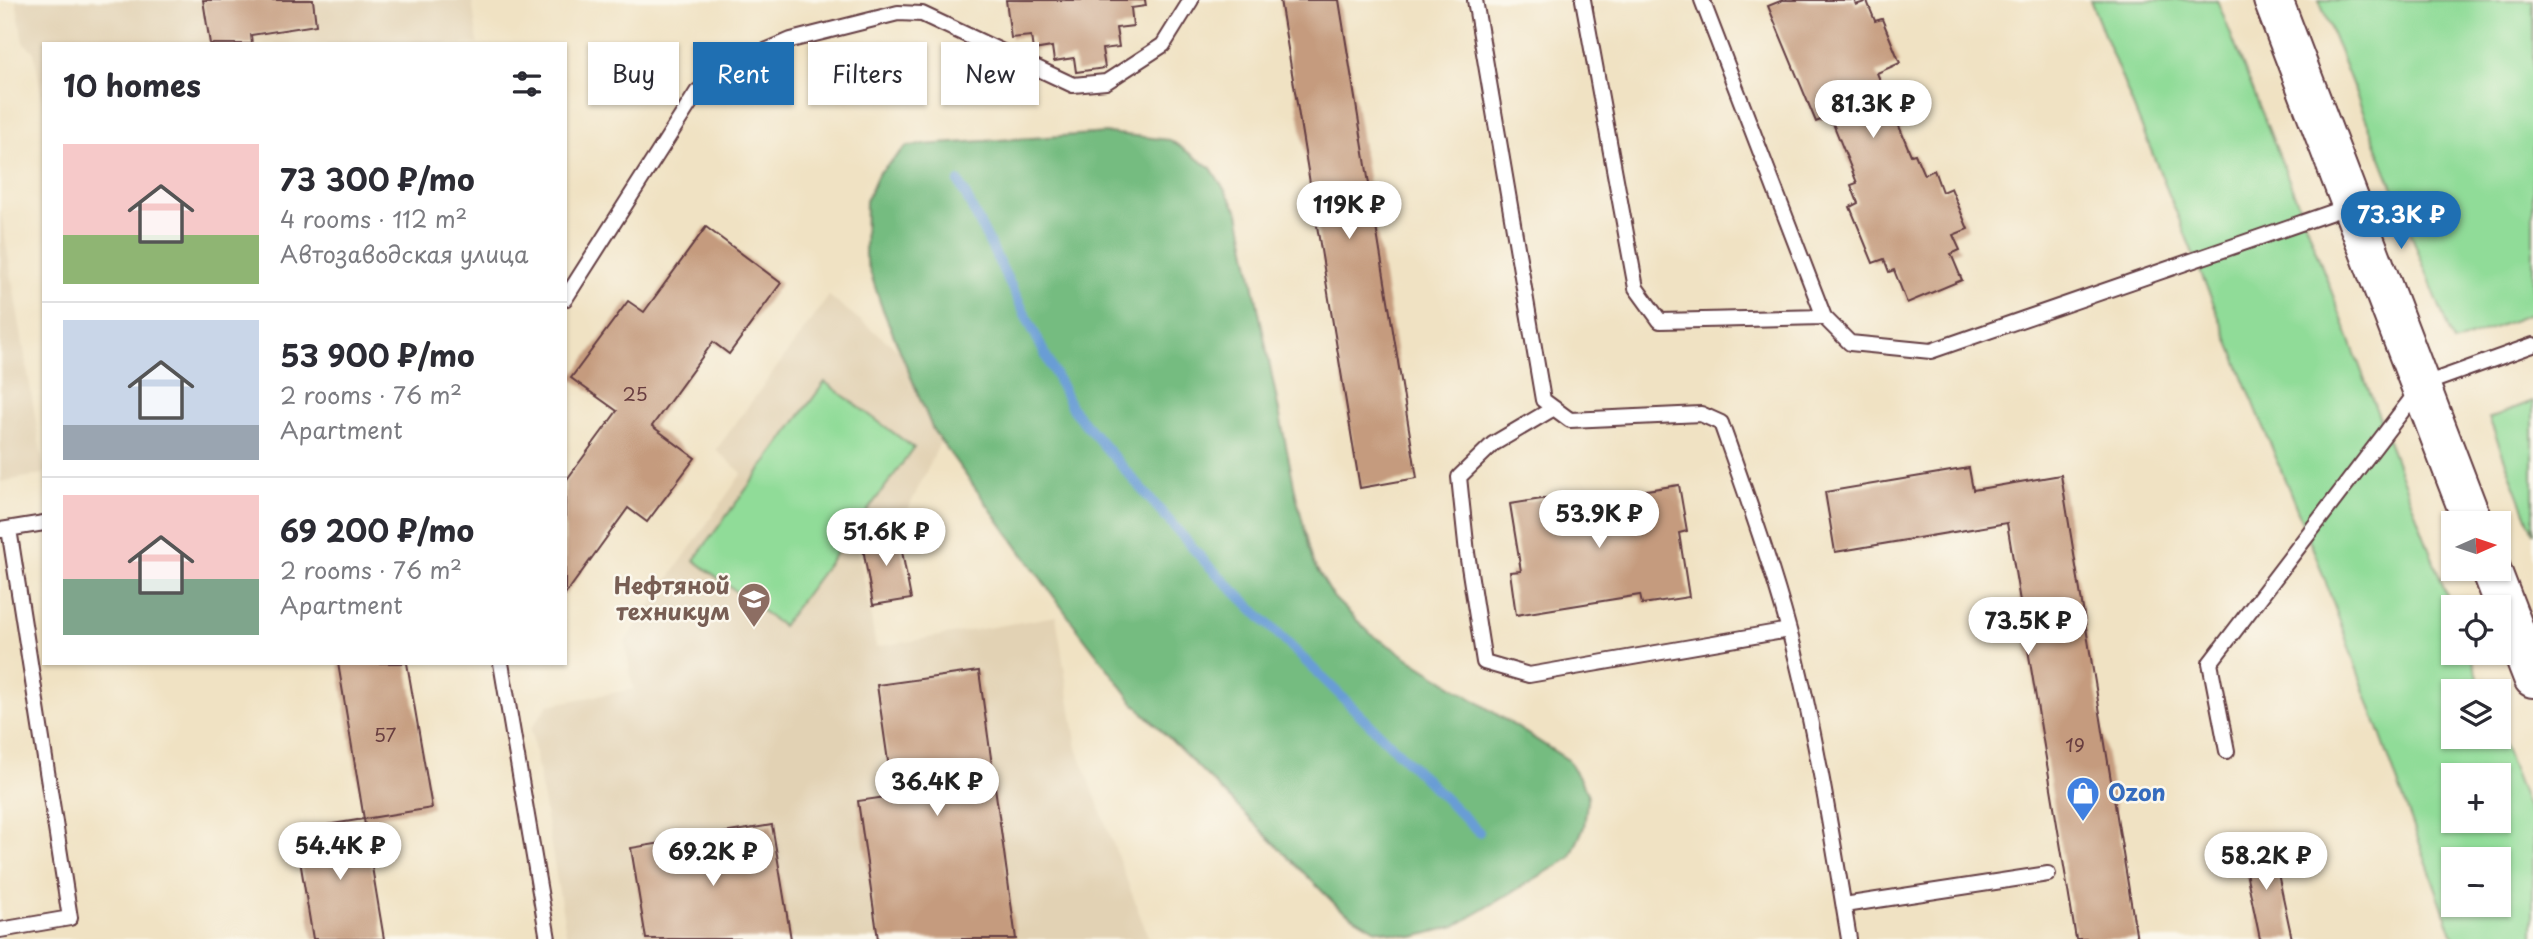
<!DOCTYPE html>
<meta charset="utf-8">
<style>
:root{--surface:#fff;--page:#f7f7f7;--text:#2b2b33;--muted:#7c7c81;--line:#e1e1e2;--accent:#1f6fb2}
body{margin:0;font-family:"Playpen Sans",sans-serif;background:var(--page);color:var(--text);height:100vh;display:flex;flex-direction:column;font-size:26px;white-space:nowrap}
*{box-sizing:border-box;margin:0}
p{font-size:23px;color:var(--muted)}
.icon{flex:none;width:38px;height:38px;fill:none;stroke:currentColor;stroke-width:2;stroke-linecap:round;stroke-linejoin:round}
.map{position:relative;flex:1;overflow:hidden}
.drawer{position:absolute;left:42px;top:42px;width:525px;height:623px;display:flex;flex-direction:column;background:var(--surface);border-radius:0px;box-shadow:0 2px 5px #0004}
.drawer>*{flex:none}
.banner{position:absolute;left:588px;top:42px;width:665px;height:63px;display:flex;gap:14px}
.needle{width:46px;rotate:87deg}
.tools{position:absolute;left:2441px;top:511px;display:grid;gap:14px}
.tools a{display:grid;place-items:center;width:70px;height:70px;border-radius:0px;background:var(--surface);box-shadow:0 2px 5px #0004;font-size:35px}
.price{position:absolute;translate:-50% -60px;padding:0 16px;border-radius:24px;background:#fff;color:#222;font-size:23px;line-height:46px;filter:drop-shadow(0 2px 4px #0008)}
.price::after{content:'';position:absolute;left:50%;top:42px;width:21px;height:16px;margin-left:-10px;background:inherit;clip-path:polygon(0 0,100% 0,50% 100%)}
.price.on{background:var(--accent);color:#fff}
ul{padding:0;list-style:none}
li{display:flex;align-items:center;gap:21px;height:175px;padding:0 21px}
li+li{border-top:2px solid var(--line)}
li span{display:grid;place-items:center;flex:none;width:196px;height:140px;border-radius:0px;color:#555}
li>.icon{margin-inline-start:auto}
span .icon{width:84px;height:84px;fill:#fffc;stroke-width:1}
li b{font-size:30px}
h2{display:flex;justify-content:space-between;align-items:center;height:84px;padding:0 21px;font-size:30px}
.pill{padding:0 24px;border-radius:0px;background:var(--surface);box-shadow:0 2px 5px #0004;font-size:24px;line-height:63px}
.pill.on{background:var(--accent);color:#fff}
.map>svg:first-child{display:block}
.built{fill:#e2d2b4}
.green{fill:#90dc98;stroke:#6d7e62;stroke-width:2;fill-rule:evenodd}
.forest{fill:#74bc80;stroke:#5f6e56;stroke-width:2}
.lines{fill:none;stroke-linecap:round;stroke-linejoin:round}
.stream{stroke:#699dd5;stroke-width:10}
.building{fill:#c59b7e}
.lane-casing{stroke:#633c42;stroke-width:18}
.secondary-casing{stroke:#633c42;stroke-width:42}
.lane{stroke:#fff;stroke-width:14}
.secondary{stroke:#fff;stroke-width:38}
.labels{text-anchor:middle;stroke-width:5;stroke-linejoin:round;paint-order:stroke}
.number-label{font-size:19px;fill:#693e40}
.education-label{font-size:23px;font-weight:bold;fill:#785e54;stroke:#fbf7ec;text-anchor:end}
.shop-label{font-size:23px;font-weight:bold;fill:#366cbe;stroke:#fbf7ec;text-anchor:start}
</style>
<div class="map">
<svg width="2533" height="939" viewBox="0 0 2533 939">
<rect width="100%" height="100%" fill="#fbf7ec"/>
<filter id="ink" filterUnits="userSpaceOnUse"><feTurbulence type="fractalNoise" baseFrequency=".0143" numOctaves="2"/><feDisplacementMap in="SourceGraphic" scale="14" xChannelSelector="R" yChannelSelector="G"/><feConvolveMatrix kernelMatrix="1 2 1 2 8 2 1 2 1" color-interpolation-filters="sRGB"/></filter>
<filter id="wash" filterUnits="userSpaceOnUse"><feTurbulence type="fractalNoise" baseFrequency=".00686" numOctaves="4" result="noise"/><feDisplacementMap in="SourceGraphic" scale="28" xChannelSelector="R" yChannelSelector="G"/><feGaussianBlur stdDeviation="1.57" result="paint"/><feColorMatrix in="noise" values="0 0 0 0 0 0 0 0 0 0 0 0 0 0 0 0 0 1.4 0 .05"/><feComposite in="paint" operator="in"/></filter>
<g filter="url(#wash)">
<rect width="100%" height="100%" fill="#f0e2c3"/>
<!-- built -->
<path class="built" d="M16,0H472L478,44H44V109L34,52L23,42Z
M0,207L44,469V474L0,482Z
M829,296L961,399L900,526L856,534L876,647L1056,616L1077,748L1149,939H567L531,729L548,705L633,689L625,642L742,473L716,450Z"/>
<!-- green -->
<path class="green" d="M2090,0H2217L2296,198L2453,612L2454,653H2469L2484,691H2454V737H2499V732L2533,821V939H2454L2318,561ZM2454,775H2499V821H2454ZM2454,859H2499V905H2454Z
M2319,0H2533V313L2454,343Z
M825,382L914,448L782,626L694,560Z
M2533,401V533L2489,418Z"/>
<!-- forest -->
<path class="forest" d="M1108,133L1170,140L1211,168L1239,213L1296,495L1313,563L1334,598L1371,634L1568,760L1588,793L1584,827L1570,858L1455,926L1414,937L1374,929L1339,908L1135,704L1079,631L933,430L881,305L865,256L866,201L878,174L907,146Z"/>
<g class="lines">
<!-- stream -->
<path class="stream" d="M959,182L1073,410L1205,562L1479,832"/>
</g>
<g id="blocks">
<!-- building -->
<path class="building" d="M203,0H313L316,25L251,35L252,44H210Z
M1006,0H1145L1146,6L1131,8L1133,26L1116,28L1119,47L1102,49L1105,68L1076,72L1074,58L1054,61L1052,47L1033,50L1031,36L1011,38Z
M1280,0H1339L1417,478L1360,488Z
M1783,0H1854L1856,5L1867,1L1875,21L1882,19L1900,63L1877,73L1911,155L1915,154L1924,175L1934,170L1942,192L1951,188L1968,229L1953,235L1960,250L1951,254L1962,280L1907,303L1894,270L1889,272L1884,259L1873,263L1850,207L1858,203L1851,185L1857,183L1830,116L1816,122L1768,6Z
M706,227L781,283L729,354L713,342L652,426L695,458L647,522L628,508L565,595V482L617,411L571,378L628,301L644,312Z
M1969,468L1973,490L2061,475L2137,939H2076L2007,523L1835,552L1825,492Z
M1679,485L1687,531L1679,533L1689,597L1642,604L1640,595L1516,615L1510,572L1521,571L1510,504L1555,497L1556,504Z
M898,530L911,599L873,605L861,537Z
M338,663H407L432,808L364,819Z
M979,671L1016,939H878L858,801L893,796L877,685Z
M364,819L384,939H313L295,830Z
M772,825L791,939H646L631,848Z
M2271,841L2292,939H2260L2241,848Z"/>
</g>
</g>
<g filter="url(#ink)">
<use href="#blocks" fill-opacity="0" stroke="#633c42" stroke-width="2"/>
<g class="lines">
<defs>
<path id="lane" d="M1475,0L1543,400L1570,420L1701,414L1721,423C1745,491 1770,560 1789,630C1816,732 1832,836 1849,939
M1583,0L1636,288L1660,321L1824,317
M1702,0L1824,317L1850,343L1931,351L2350,206
M565,299L697,92L735,64L791,40L898,13L922,14L1073,85L1106,82L1163,45L1191,0
M1554,408L1493,444L1459,477L1467,553L1484,662L1529,675L1789,630
M1,530L44,523
M501,663L548,939
M2227,751L2210,663L2422,385L2533,345
M1844,905L2048,874
M0,930L70,918L9,529"/>
<path id="secondary" d="M2273,0L2473,523
M2491,569L2533,678"/>
</defs>
<!-- lane casing -->
<use href="#lane" class="lane-casing"/>
<!-- secondary casing -->
<use href="#secondary" class="secondary-casing"/>
<!-- lane -->
<use href="#lane" class="lane"/>
<!-- secondary -->
<use href="#secondary" class="secondary"/>
</g>
</g>
<!-- icons -->
<defs>
<symbol id="university-pin" viewBox="-11 -11 22 30"><path d="M0 17L-7.5 6A9.5 9.5 0 1 1 7.5 6Z" fill="#8d6e63" stroke="#fbf7ec"/><path d="M0-5L7-2L0 1L-7-2ZM-4 1L0 2.5L4 1V4Q0 6-4 4Z" fill="#fff"/></symbol>
<symbol id="shop-pin" viewBox="-11 -11 22 30"><path d="M0 17L-7.5 6A9.5 9.5 0 1 1 7.5 6Z" fill="#3f7fe0" stroke="#fbf7ec"/><path d="M-5-2.5h2.3a2.7 3.5 0 0 1 5.4 0H5L5.5 6h-11ZM-1.5-2.5h3a1.5 2.3 0 0 0-3 0Z" fill="#fff"/></symbol>
</defs>
<g fill-rule="evenodd">
<use href="#university-pin" x="735" y="580" width="38" height="52"/>
<use href="#shop-pin" x="2064" y="774" width="38" height="52"/>
</g>
<g class="labels">
<!-- number labels -->
<g class="number-label">
<text x="635" y="401">25</text>
<text x="385" y="742">57</text>
<text x="2075" y="752">19</text>
</g>
<!-- education labels -->
<g class="education-label">
<text x="730" y="594">Нефтяной<tspan x="730" dy="26">техникум</tspan></text>
</g>
<!-- shop labels -->
<g class="shop-label">
<text x="2108" y="801">Ozon</text>
</g>
</g>
</svg>
<div class="tools">
<a><svg class="needle" viewBox="-14 -14 28 28"><path d="M0-13l5 13h-10z" fill="#e53935"/><path d="M0 13l5-13h-10z" fill="#7c7c81"/></svg></a>
<a><svg class="icon" aria-label="locate" viewBox="0 0 24 24"><circle cx="12" cy="12" r="6"/><path d="M12 2v4M12 18v4M2 12h4M18 12h4"/></svg></a>
<a><svg class="icon" aria-label="layers" viewBox="0 0 24 24"><path d="M12 4l9 5-9 5-9-5zM3 14l9 5 9-5"/></svg></a>
<a>+</a>
<a>−</a>
</div>
<b class="price" style="left:1873px;top:140px">81.3K ₽</b>
<b class="price" style="left:1349px;top:241px">119K ₽</b>
<b class="price on" style="left:2401px;top:251px">73.3K ₽</b>
<b class="price" style="left:1599px;top:550px">53.9K ₽</b>
<b class="price" style="left:886px;top:568px">51.6K ₽</b>
<b class="price" style="left:2028px;top:657px">73.5K ₽</b>
<b class="price" style="left:937px;top:818px">36.4K ₽</b>
<b class="price" style="left:340px;top:882px">54.4K ₽</b>
<b class="price" style="left:713px;top:888px">69.2K ₽</b>
<b class="price" style="left:2266px;top:892px">58.2K ₽</b>
<div class="banner">
<a class="pill">Buy</a>
<a class="pill on">Rent</a>
<a class="pill">Filters</a>
<a class="pill">New</a>
</div>
<section class="drawer">
<h2>10 homes<svg class="icon" aria-label="filters" viewBox="0 0 24 24"><path d="M4 7h16M4 17h16"/><circle cx="9" cy="7" r="2"/><circle cx="15" cy="17" r="2"/></svg></h2>
<ul>
<li><span style="background:linear-gradient(#f6c9c9 65%,#8fb573 0)"><svg class="icon" aria-label="home" viewBox="0 0 24 24"><path d="M3 11l9-7 9 7M6 9v11h12V9"/></svg></span><div><b>73 300 ₽/mo</b><p>4 rooms · 112 m²</p><p>Автозаводская улица</p></div></li>
<li><span style="background:linear-gradient(#c9d6e8 75%,#9aa5b1 0)"><svg class="icon" aria-label="home" viewBox="0 0 24 24"><path d="M3 11l9-7 9 7M6 9v11h12V9"/></svg></span><div><b>53 900 ₽/mo</b><p>2 rooms · 76 m²</p><p>Apartment</p></div></li>
<li><span style="background:linear-gradient(#f6c9c9 60%,#7fa58c 0)"><svg class="icon" aria-label="home" viewBox="0 0 24 24"><path d="M3 11l9-7 9 7M6 9v11h12V9"/></svg></span><div><b>69 200 ₽/mo</b><p>2 rooms · 76 m²</p><p>Apartment</p></div></li>
</ul>
</section>
</div>
